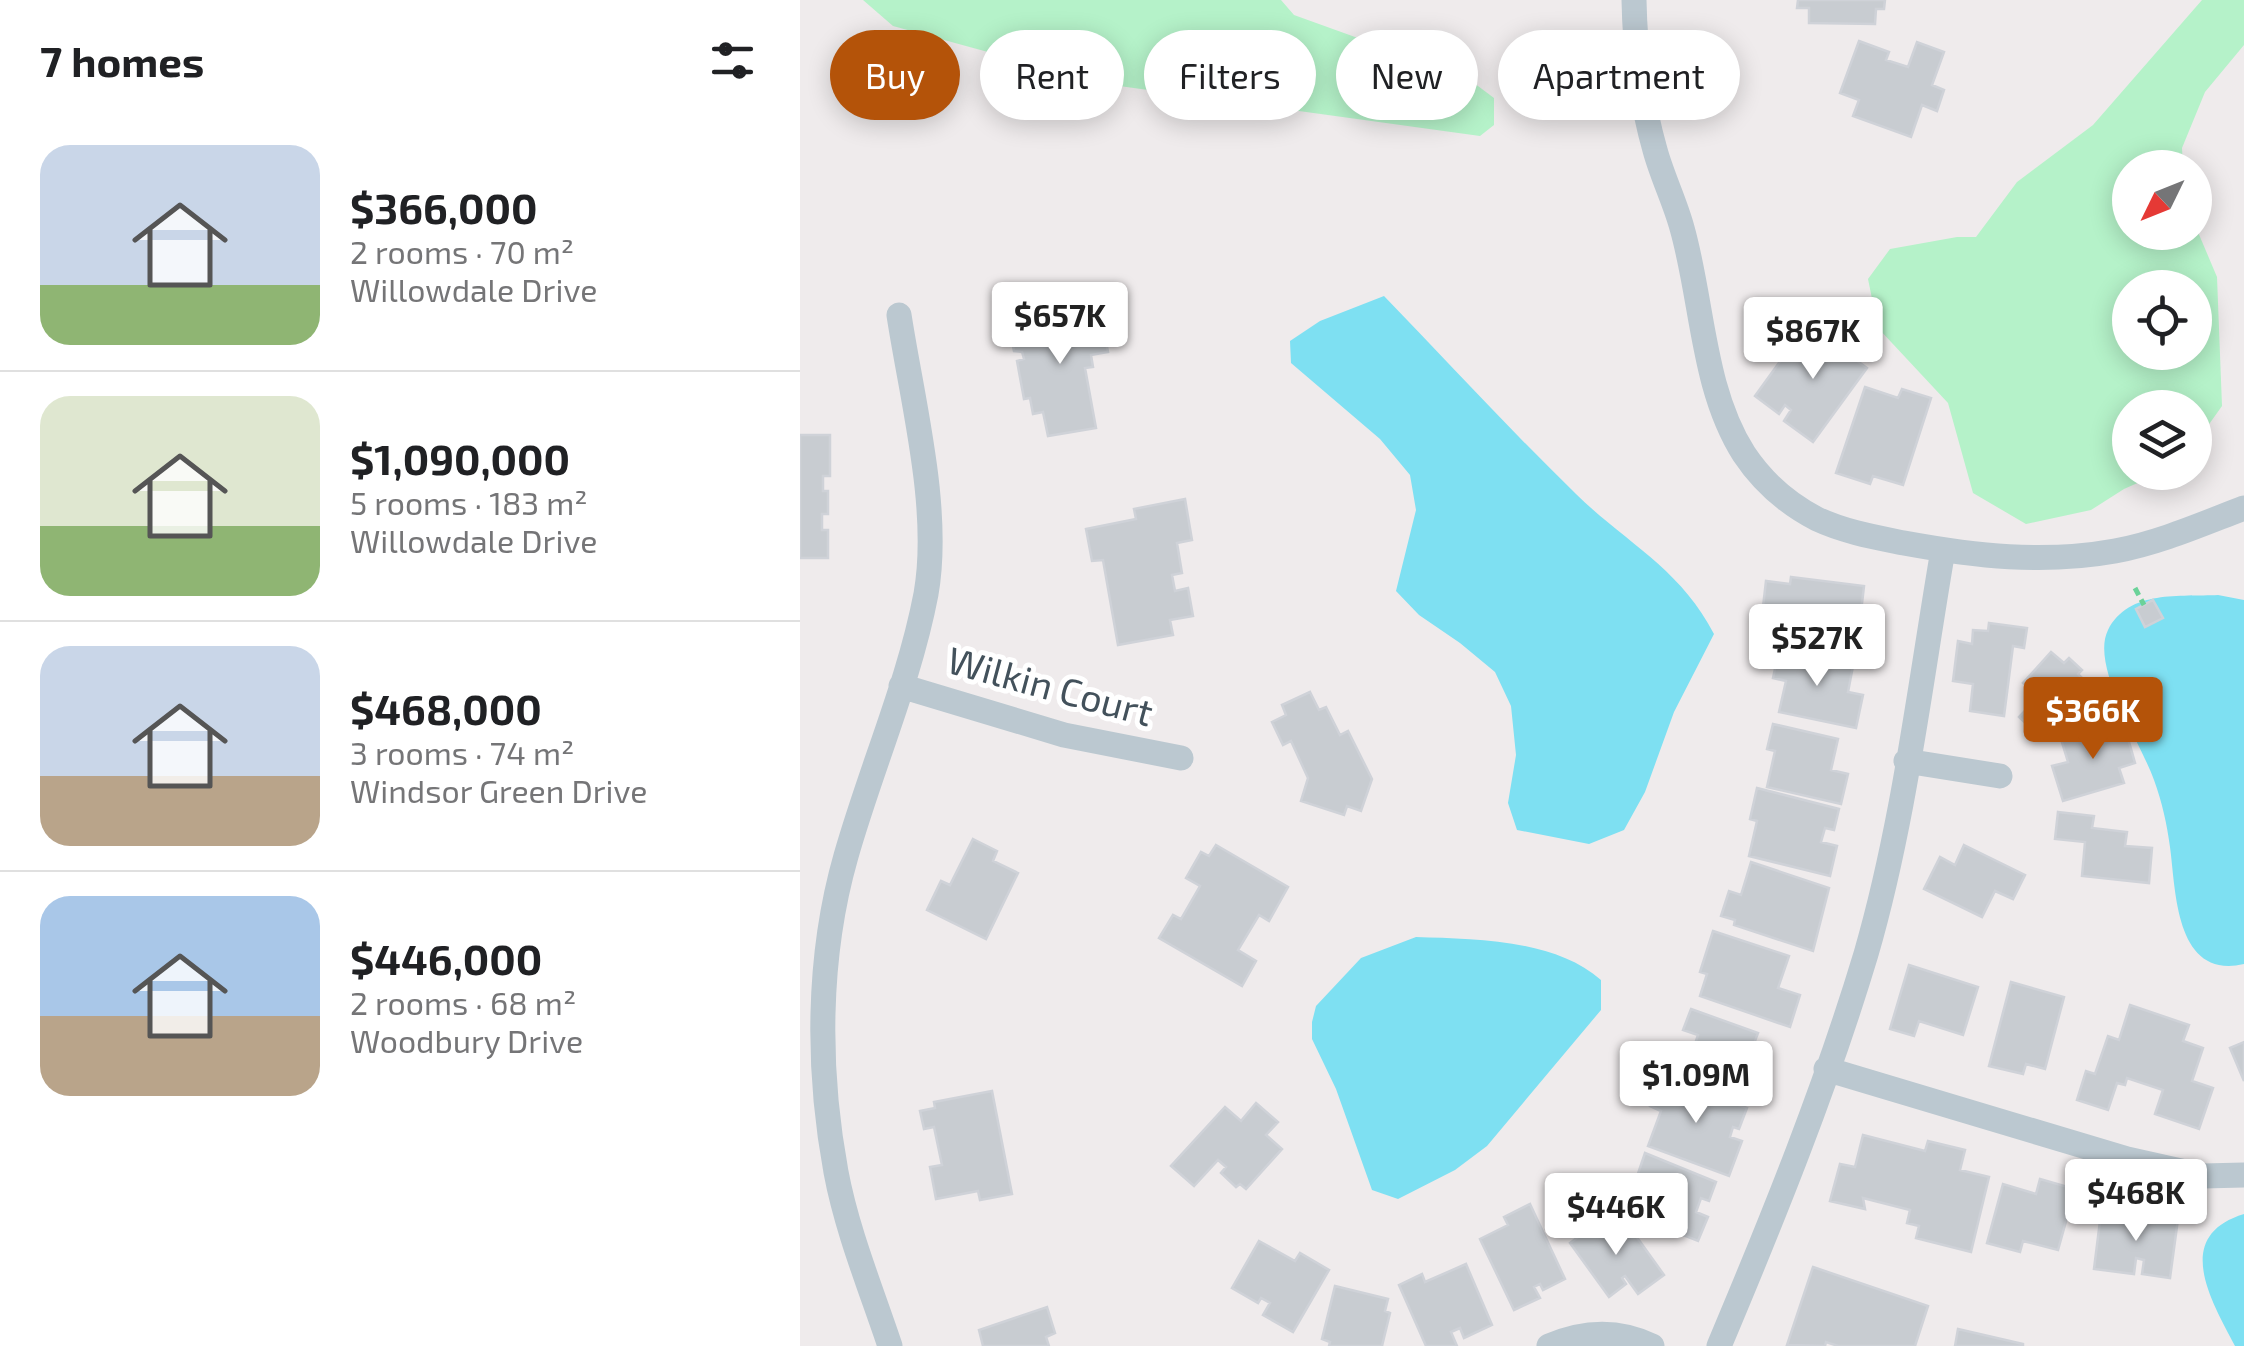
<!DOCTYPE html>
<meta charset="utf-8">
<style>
:root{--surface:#fff;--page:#f6f6f6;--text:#202124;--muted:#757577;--line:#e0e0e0;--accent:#b45309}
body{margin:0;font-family:"Exo 2",sans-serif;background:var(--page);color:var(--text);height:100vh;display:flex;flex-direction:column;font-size:38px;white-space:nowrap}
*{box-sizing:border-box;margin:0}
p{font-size:32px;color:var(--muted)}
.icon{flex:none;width:55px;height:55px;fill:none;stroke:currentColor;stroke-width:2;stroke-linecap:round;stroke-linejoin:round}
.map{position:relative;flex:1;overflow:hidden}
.side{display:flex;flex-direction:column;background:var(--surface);width:800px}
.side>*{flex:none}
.top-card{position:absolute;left:30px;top:30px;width:950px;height:90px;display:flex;gap:20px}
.needle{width:65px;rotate:227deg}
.buttons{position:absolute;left:1312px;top:150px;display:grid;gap:20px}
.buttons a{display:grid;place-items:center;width:100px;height:100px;border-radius:50%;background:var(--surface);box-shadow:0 5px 25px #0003;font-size:50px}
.price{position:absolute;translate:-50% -85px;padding:0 22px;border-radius:10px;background:#fff;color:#222;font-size:32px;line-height:65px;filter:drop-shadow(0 2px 5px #0008)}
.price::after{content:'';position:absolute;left:50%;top:60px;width:30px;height:22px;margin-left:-15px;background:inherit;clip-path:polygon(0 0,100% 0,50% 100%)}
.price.active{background:var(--accent);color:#fff}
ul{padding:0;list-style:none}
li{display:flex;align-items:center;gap:30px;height:250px;padding:0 40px}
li+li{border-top:2px solid var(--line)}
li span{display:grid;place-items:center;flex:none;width:280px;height:200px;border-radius:30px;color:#555}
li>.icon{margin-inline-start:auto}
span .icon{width:120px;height:120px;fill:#fffc;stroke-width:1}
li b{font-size:42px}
h2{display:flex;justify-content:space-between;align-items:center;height:120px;padding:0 40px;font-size:42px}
.tag{padding:0 35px;border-radius:45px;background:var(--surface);box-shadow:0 5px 25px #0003;font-size:35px;line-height:90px}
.tag.active{background:var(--accent);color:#fff}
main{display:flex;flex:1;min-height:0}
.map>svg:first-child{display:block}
.green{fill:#b5f2c9;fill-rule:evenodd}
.water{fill:#7ee0f2}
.building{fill:#c8ccd1;stroke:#cfd2d8;stroke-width:2.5}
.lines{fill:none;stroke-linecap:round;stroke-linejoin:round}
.path{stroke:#6bd299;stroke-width:5;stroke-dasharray:8 5;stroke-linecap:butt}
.minor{stroke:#bbc8d0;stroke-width:25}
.labels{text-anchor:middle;stroke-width:10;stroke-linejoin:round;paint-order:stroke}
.street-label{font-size:38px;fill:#43515b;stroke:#fff}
</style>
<main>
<section class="side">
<h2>7 homes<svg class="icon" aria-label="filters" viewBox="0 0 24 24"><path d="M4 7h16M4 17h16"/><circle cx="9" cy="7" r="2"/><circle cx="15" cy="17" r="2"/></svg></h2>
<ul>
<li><span style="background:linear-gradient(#c9d6e8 70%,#8fb573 0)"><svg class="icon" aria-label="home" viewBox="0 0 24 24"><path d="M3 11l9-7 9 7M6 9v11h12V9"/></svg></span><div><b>$366,000</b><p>2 rooms · 70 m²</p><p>Willowdale Drive</p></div></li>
<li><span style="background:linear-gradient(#dfe7d0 65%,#8fb573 0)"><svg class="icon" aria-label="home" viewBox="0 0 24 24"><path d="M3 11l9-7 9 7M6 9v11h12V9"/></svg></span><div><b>$1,090,000</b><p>5 rooms · 183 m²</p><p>Willowdale Drive</p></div></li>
<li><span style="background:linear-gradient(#c9d6e8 65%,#b9a48a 0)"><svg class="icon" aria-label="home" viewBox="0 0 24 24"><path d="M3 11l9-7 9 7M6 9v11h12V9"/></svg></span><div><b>$468,000</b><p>3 rooms · 74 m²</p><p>Windsor Green Drive</p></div></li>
<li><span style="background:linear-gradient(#a9c7e8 60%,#b9a48a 0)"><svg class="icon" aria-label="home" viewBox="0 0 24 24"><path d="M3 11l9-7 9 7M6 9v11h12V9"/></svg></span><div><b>$446,000</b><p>2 rooms · 68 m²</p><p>Woodbury Drive</p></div></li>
</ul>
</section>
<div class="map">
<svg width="1444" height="1346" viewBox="0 0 1444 1346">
<rect width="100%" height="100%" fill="#efebec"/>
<!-- green -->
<path class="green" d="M63,0H481L494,15L666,77L694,98V125L680,136L305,84L93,26Z
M1402,0H1444V45L1405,92L1382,148L1383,167L1330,168V232H1395V225L1417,277L1422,406L1395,444V408H1330V472L1360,473L1324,489L1291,510L1226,524L1173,493L1148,403L1078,328L1068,279L1090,249L1157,237H1176L1217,182L1293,125ZM1330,288H1395V352H1330Z"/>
<!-- water -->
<path class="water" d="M584,296C648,362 710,430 776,494C826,543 880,568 914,634L874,712L845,792L824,830L789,844L717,830L708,803L716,755L711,706L695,672L660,643L619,615L596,591L616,510L610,475L580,439L491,363L490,341L520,321Z
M1418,595L1444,600V964C1375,980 1376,891 1370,847C1367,824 1362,802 1354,780C1341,743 1290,666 1308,630C1329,589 1381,597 1418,595Z
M616,937C675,939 754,939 801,980V1010L687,1146L655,1170L598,1199L572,1190L536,1089L512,1039V1022L516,1006L561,958Z
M1444,1214V1346H1435C1411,1300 1372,1236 1444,1214Z"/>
<!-- building -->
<path class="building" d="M998,0H1085L1084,9H1076L1075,24L1009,23V8H997Z
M1059,41L1089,52L1086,60L1108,67L1117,42L1144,52L1132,85L1144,90L1137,111L1122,105L1111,137L1053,116L1059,100L1040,93Z
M300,308L308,352L291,355L293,367L285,368L296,428L248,436L243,412L233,414L230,398L224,399L217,361L224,359L222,352L214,351L208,323Z
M1024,324L1051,343L1045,352L1067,368L1013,442L984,421L991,410L985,405L979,414L955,396L986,353L991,356L1009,330L1016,336Z
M1065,387L1098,398L1102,389L1131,398L1103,485L1073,476L1070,484L1036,473Z
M0,435H30V476H23V491H28V514H22V530H28V558H0Z
M385,499L392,540L377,543L382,573L372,575L375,591L388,588L393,616L370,620L373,635L318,645L303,560L292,561L286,529L336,519L334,509Z
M991,577L1064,586L1057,647L982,637L985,610L963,607L966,581L990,584Z
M1353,600L1363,618L1345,627L1336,609Z
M1189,623L1227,628L1224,648L1213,646L1204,716L1170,711L1173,684L1153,681L1158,641L1172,644L1173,630L1188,631Z
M979,650L1053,666L1048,692L1063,695L1056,728L979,712L986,681L973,678Z
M1251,652L1264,663L1269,658L1282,670L1278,674L1291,687L1242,739L1219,717L1238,697L1223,683Z
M510,692L519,710L526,707L540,735L548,731L572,779L561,811L547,806L544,815L501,801L508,778L491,741L483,745L472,722L486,715L482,705Z
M1312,723L1316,739L1327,735L1335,763L1319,768L1324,783L1263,801L1252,766L1268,762L1261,739Z
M973,724L1038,739L1031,770L1048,774L1041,804L967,787L975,751L967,749Z
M957,788L1039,809L1034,830L1025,828L1021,842L1037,846L1030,876L949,856L957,821L950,819Z
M1258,812L1294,816L1292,828L1327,832L1325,846L1352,848L1349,883L1282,876L1285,842L1255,839Z
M173,839L197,851L193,861L218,873L186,939L127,910L141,881L150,885Z
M416,845L488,887L469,921L459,915L438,950L456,961L442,986L359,938L373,915L381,919L400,886L386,878L401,852L409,856Z
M1164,845L1225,875L1213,899L1195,891L1182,917L1124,889L1140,857L1155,865Z
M951,862L1029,888L1013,951L934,925L935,920L921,916L929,891L941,895Z
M913,931L989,956L978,988L1000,995L990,1027L900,996L907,974L900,972Z
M1109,965L1178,987L1163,1035L1119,1021L1114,1036L1090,1029Z
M1211,982L1264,997L1245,1069L1226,1064L1223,1074L1189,1066Z
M1330,1005L1389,1025L1383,1041L1403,1048L1392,1081L1413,1088L1399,1129L1355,1114L1363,1090L1327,1078L1325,1085L1317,1083L1308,1110L1277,1100L1286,1071L1295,1074L1308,1036L1319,1040Z
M891,1009L958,1033L948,1060L962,1065L952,1096L879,1071L887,1048L893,1050L898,1035L883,1030Z
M1444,1042V1081L1430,1048Z
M861,1076L947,1108L939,1129L933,1127L930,1137L942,1141L929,1176L848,1146L861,1111L850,1106Z
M192,1091L212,1194L180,1200L178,1191L136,1199L130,1167L142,1165L134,1127L124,1129L120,1111L135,1108L134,1102Z
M456,1103L478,1122L466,1135L482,1149L446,1189L440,1184L436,1187L421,1173L426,1167L418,1160L394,1186L371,1166L425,1107L441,1121Z
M1063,1135L1125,1151L1128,1141L1165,1150L1160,1170L1189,1177L1171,1252L1116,1238L1119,1226L1107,1223L1110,1210L1063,1198L1065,1209L1030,1201L1040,1164L1055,1167Z
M845,1153L916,1182L909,1201L901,1198L896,1212L908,1217L898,1241L825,1212Z
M1240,1179L1275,1189L1258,1250L1223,1241L1220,1252L1187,1243L1203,1184L1236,1194Z
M730,1204L765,1279L743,1290L740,1284L734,1287L740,1298L714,1310L680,1239L708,1225L704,1217Z
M1329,1212L1378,1219L1370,1278L1342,1274L1344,1260L1336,1258L1334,1274L1294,1269L1301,1213L1328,1217Z
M805,1217L815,1230L826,1222L864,1275L838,1294L825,1276L822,1278L826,1284L809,1297L770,1243Z
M459,1241L495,1261L500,1253L529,1270L493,1332L463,1315L470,1303L461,1298L458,1303L432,1288Z
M666,1264L692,1325L664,1338L660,1328L651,1332L657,1346H626L599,1285L622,1274L625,1282Z
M1013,1267L1128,1306L1115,1346H1038L1026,1342L1025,1346L987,1345Z
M535,1286L588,1299L585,1311L590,1313L582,1346H529L530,1342L522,1339Z
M247,1307L255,1333L246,1337L249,1346H183L179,1330Z
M1158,1329L1223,1344V1346H1155Z"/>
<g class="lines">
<!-- path -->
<path class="path" d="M1335,588L1344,605"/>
<!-- minor -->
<path class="minor" d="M834,0C835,50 841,101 855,150C862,176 875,202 882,228C903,302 902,388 944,454C962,481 988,504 1017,519C1045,532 1074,537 1104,543C1175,556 1243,564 1315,551C1359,543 1402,524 1444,508
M101,686L264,735L381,758
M1106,761L1200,776
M1026,1069L1327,1159L1403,1176L1444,1175
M90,1346C71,1289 47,1231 36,1172C17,1069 17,957 46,856C71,768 109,683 126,594C141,509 112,400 99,315
M749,1346C784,1331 817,1329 852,1346
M919,1346C973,1218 1026,1087 1066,954C1104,823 1120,684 1143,550"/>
</g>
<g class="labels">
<!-- street labels -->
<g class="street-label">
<text transform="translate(250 687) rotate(15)" y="13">Wilkin Court</text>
</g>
</g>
</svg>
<div class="buttons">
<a><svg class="needle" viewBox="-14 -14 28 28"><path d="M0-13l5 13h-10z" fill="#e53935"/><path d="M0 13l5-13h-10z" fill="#757577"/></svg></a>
<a><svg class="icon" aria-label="locate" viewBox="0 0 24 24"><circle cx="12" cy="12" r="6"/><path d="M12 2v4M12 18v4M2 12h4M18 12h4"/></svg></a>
<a><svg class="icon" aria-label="layers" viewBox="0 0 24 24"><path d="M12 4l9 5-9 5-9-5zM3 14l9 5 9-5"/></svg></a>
</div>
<b class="price" style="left:260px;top:367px">$657K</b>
<b class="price" style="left:1013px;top:382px">$867K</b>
<b class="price" style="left:1017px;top:689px">$527K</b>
<b class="price active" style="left:1293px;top:762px">$366K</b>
<b class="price" style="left:896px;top:1126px">$1.09M</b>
<b class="price" style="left:1336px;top:1244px">$468K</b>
<b class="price" style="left:816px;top:1258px">$446K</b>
<div class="top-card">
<a class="tag active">Buy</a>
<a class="tag">Rent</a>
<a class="tag">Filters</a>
<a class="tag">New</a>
<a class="tag">Apartment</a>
</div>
</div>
</main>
